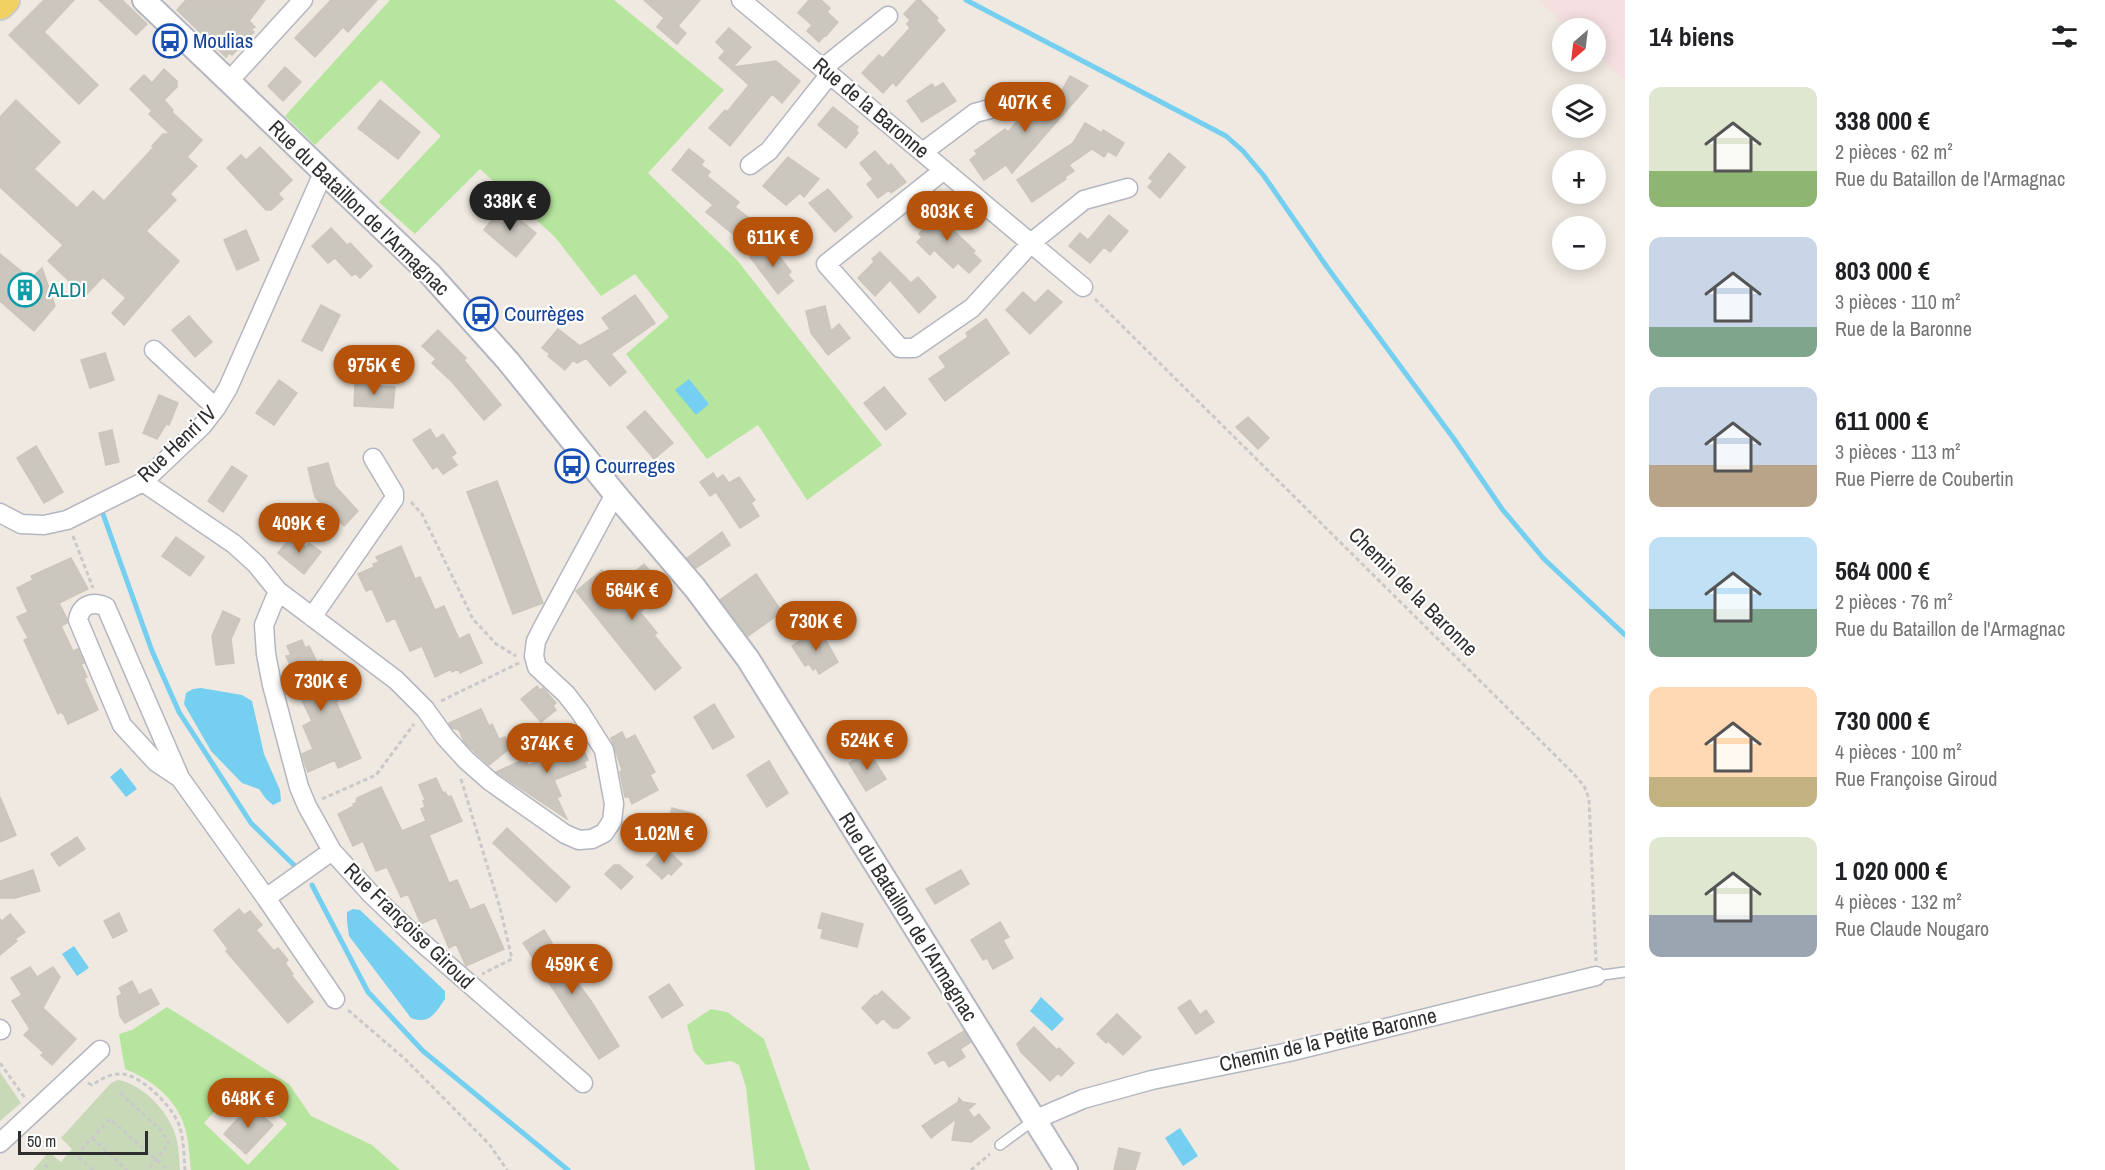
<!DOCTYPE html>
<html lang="fr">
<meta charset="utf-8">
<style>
:root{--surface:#fff;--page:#f6f6f6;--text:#202124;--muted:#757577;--accent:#b45309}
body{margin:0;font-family:"Archivo Narrow",sans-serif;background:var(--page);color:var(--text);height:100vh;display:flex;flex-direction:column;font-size:22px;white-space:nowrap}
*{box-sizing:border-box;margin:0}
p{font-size:20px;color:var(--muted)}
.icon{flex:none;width:33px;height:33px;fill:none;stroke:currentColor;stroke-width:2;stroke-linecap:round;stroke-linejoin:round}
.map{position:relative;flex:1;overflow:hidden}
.panel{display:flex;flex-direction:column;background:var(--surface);width:480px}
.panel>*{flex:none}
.needle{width:39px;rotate:208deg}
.tools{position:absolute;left:1552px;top:18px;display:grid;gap:12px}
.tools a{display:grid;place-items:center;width:54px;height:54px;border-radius:50%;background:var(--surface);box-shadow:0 3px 15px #0003;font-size:30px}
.scale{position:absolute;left:18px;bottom:15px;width:130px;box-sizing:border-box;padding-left:6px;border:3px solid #2e2e2e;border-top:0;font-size:16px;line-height:21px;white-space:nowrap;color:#2e2e2e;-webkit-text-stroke:4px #fff;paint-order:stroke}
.price{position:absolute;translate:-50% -51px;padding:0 14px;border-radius:21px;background:var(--accent);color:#fff;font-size:20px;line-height:39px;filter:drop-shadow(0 2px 3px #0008)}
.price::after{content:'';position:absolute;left:50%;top:36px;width:18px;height:14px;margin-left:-9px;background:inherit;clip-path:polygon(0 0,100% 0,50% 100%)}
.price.on{background:#222;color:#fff}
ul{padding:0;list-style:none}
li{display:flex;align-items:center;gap:18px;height:150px;padding:0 24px}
li span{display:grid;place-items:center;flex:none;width:168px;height:120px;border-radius:12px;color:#555}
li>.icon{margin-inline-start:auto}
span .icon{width:72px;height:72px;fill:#fffc;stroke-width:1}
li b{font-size:26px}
h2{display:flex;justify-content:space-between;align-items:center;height:72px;padding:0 24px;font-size:26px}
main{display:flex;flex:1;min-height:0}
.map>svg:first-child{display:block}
.medical{fill:#f5dfe0}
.green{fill:#b6e59e;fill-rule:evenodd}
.cemetery{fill:#c8d9b8}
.water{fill:#75cff0}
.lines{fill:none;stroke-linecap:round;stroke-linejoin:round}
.stream{stroke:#75cff0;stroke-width:5}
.building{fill:#cbc7bf;stroke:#cbc5ba;stroke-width:1.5}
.service-casing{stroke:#b4b7c1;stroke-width:12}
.minor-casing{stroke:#b4b7c1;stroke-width:21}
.tertiary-casing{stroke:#b4b7c1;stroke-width:26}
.primary-casing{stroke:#c9c9c9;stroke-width:32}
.path{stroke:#c9c9c9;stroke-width:3;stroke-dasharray:4.5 3;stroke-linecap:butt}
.service{stroke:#fff;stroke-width:9}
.minor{stroke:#fff;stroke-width:18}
.tertiary{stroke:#fff;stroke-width:22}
.primary{stroke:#f2d163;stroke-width:28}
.labels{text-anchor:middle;stroke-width:4.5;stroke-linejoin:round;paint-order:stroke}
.transit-label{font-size:21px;fill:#164399;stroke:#fff;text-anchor:start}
.street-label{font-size:21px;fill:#2e2e2e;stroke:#fff}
.culture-label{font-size:21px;fill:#0d838f;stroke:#fff;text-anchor:start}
</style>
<main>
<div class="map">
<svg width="1625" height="1170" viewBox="0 0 1625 1170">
<rect width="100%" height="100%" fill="#efe9e1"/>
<!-- medical -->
<path class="medical" d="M1538,0H1625V81L1596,54V28H1569Z"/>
<!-- green -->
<path class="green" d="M390,0H614L724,90L648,173L737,260L882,445L807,500L758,425L707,459L626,354L669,317L635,274L601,296L555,237L480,169L415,234L379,202L441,136L381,80L315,145L285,116Z
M167,1007L289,1084L311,1116L372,1145L400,1170H191C189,1155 189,1137 183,1122C173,1096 150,1079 125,1069L119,1034L132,1030ZM242,1081L287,1124L248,1165L204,1123Z
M711,1009L727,1012L764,1039L810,1170H755L746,1087L739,1065L731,1061L706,1065L694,1051L687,1025Z"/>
<!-- cemetery -->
<path class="cemetery" d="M0,1072L21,1103L0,1121Z
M118,1080C143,1084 170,1113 176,1137C179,1148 179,1159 180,1170H33L49,1152L61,1162L72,1149L61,1138L111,1083Z"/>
<!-- water -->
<path class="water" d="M689,379L709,404L696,415L675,390Z
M201,688L242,695L252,701L264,754L280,790L281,801L273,805L266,799L259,789L242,783L211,751L184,704L186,693L193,689Z
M121,768L137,789L126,797L110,777Z
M353,909L360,910L445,991V999C435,1013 430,1025 411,1018L349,936L347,922V912Z
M74,946L89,968L77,976L62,954Z
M1041,997L1064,1019L1052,1031L1030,1011Z
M1180,1128L1198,1156L1183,1166L1165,1138Z"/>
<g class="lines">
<!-- stream -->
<path class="stream" d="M966,0L1226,136L1243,151L1264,176L1327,267L1454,439L1502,509L1544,559L1625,635
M103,514L152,651L179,712L251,823L298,869
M312,885L368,992L423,1051L568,1170"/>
</g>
<!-- building -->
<path class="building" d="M44,0H74L44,32L98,85L79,104L9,35Z
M99,0H122L147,24L136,35Z
M186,0H265L249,21L255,27L251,30L254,32L232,55L229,53L226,57L177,10Z
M331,0H377L348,32L343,27L315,57L295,38Z
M644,0H700L678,26L686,33L677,44L657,27L664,18Z
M809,0H821L830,8L827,12L838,22L826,36L825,35L819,42L807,31L812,25L798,13Z
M917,0H920L938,18L936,20L945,30L896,86L893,82L883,93L862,73L879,55L883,58L910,28L907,24L910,20L904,14Z
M729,28L751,47L733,67L776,61L800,81L782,103L772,94L730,146L709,128L725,110L727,112L749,85L719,58L725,51L716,42Z
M285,67L301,82L283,101L268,86Z
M164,69L177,81V87L164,100L173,110L172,112L202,140L187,157L197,166L170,194L176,200L146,231L179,261L124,325L112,313L126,298L103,277L85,296L48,261L63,245L0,187V117L16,100L60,142L34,169L77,208L93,191L104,201L154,147L152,146L163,134H170L149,114L152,111L130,89L144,75L152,83Z
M1070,76L1088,86L1012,173L1006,165L984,180L970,160L977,154L975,151L1005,129L1008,132L1035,100L1044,108L1052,98L1056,101Z
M943,83L956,101L922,122L907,101L932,84L935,88Z
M380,100L420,132L398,159L358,128Z
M833,107L858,127L856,130L858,133L846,148L818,125Z
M1085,123L1102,133L1103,130L1124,143L1116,156L1108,151L1104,157L1092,149L1069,165L1074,171L1065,177L1066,179L1032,202L1017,180L1073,143Z
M260,147L292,180L278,194L283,199L271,210H266L227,168L241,155L246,160Z
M689,149L704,161L701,165L710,172L707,176L739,202L735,207L749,218L734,235L706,212L713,205L672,170Z
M875,151L888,166L891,164L906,182L891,193L889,190L878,198L867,184L873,179L860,163Z
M1169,153L1185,167L1160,198L1148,187L1153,181L1149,178Z
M788,157L819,179L804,197L800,193L786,205L763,186Z
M828,189L852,217L835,232L809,203Z
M503,206L536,233L516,257L484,230Z
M938,208L958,228L954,231L975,251L973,253L981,261L969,273L958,263L953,268L934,250L930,255L917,242L922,237L919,234L925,227L922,224Z
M1109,215L1128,231L1110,252L1104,247L1090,263L1069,246L1080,233L1088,240Z
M331,228L347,245L350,243L372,266L360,278L355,273L352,276L335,258L328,263L312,246Z
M246,230L259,260L237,270L224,240Z
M769,242L791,272L788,275L793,281L778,294L750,257Z
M880,252L911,283L918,277L936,297L919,313L890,280L875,296L858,278L874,262L872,259Z
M0,254L31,279L42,268L55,306L34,331L0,301Z
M1048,290L1062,302L1030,334L1006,310L1023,292L1035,303Z
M635,295L655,323L611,354L626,372L610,386L586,358L577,363L573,360L565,370L548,356L550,354L542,348L558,329L580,346L610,329L602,318Z
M321,305L340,315L322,351L302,341Z
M825,306L831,331L839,324L850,338L828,355L811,333L806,311Z
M189,316L212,342L195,357L172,330Z
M986,319L1009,353L945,401L929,379L946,367L939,357L968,337L966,333Z
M438,330L466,358L464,360L501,405L484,420L453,383L432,363L436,359L422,346Z
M105,353L114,380L90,388L81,360Z
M279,380L297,393L274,425L256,413Z
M355,384L395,387L393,408L354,406Z
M884,387L906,414L886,430L864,403Z
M159,395L178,403L169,425L166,424L157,439L143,433Z
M645,411L673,443L654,459L627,427Z
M1248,417L1269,438L1258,449L1236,427Z
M430,429L436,439L443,434L456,453L451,457L457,465L443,474L437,466L433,469L413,440Z
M112,430L119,462L106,465L99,433Z
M36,446L63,492L44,503L17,458Z
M328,463L335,486L358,511L344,526L315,497L308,468Z
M232,466L247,476L223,512L208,501Z
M713,473L717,479L723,475L729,483L739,477L755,500L751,503L759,516L740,528L716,492L710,496L700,482Z
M497,481L543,603L513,614L467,492Z
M722,532L730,545L696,568L687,558Z
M292,536L306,547L309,543L321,552L304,574L278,553Z
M176,537L204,557L190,576L162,556Z
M401,546L415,579L420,577L435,610L444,606L459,639L469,634L482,663L460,673L458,669L452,672L451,669L435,677L422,646L410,651L395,618L387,622L372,589L366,591L358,574L374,567L373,564L379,562L376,557Z
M71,558L88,589L59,603L67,619V623L61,626L73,651L78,649L84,663L81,664L87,677L84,678L98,710L68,724L64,715L61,712L58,714L24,640L28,638L17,617L28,612L17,588L33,580L31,576Z
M644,564L666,591L640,612L657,633L654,635L681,668L655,690L576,591L602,570L616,587Z
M756,574L782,612L748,636L720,600Z
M223,611L240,619L231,639L234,663L216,665L212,636Z
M819,628L838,662L819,674L816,668L813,670L809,664L805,666L792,646Z
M302,640L305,648L309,646L317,662L322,660L338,701L336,702L361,758L338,768L335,760L308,772L305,764L302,754L313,749L303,726L312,721L293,682L297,680L286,656L291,655L287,646Z
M537,686L540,690L543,688L556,703L553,706L556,710L541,722L521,699Z
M714,704L734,737L713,749L694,717Z
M481,709L489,726L492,724L499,739L505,737L510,748L489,765L464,742L459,730L452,728L449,723Z
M622,732L626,740L635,735L655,772L650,775L658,790L632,804L629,797H625L620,772L622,770L611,738Z
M574,738L577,744L580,742L588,760L584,762L586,767L554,780L561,796L557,798L567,819L496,772L525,759L528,765L559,752L557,746Z
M869,752L886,779L866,791L849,763Z
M769,761L788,793L767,807L747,775Z
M436,778L443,793L445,792L448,797L451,796L462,821L429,835L449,883L457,880L470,910L484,904L504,949L466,966L456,944L449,948L436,917L421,924L408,894L401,897L387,867L376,871L363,841L353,846L338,814L354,806L353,804L356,803L357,798L381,787L402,831L426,821L421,809L425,807L423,801L425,800L419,785Z
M0,797L16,835L0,842Z
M672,808L695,814L691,829L688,828L686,836L666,831Z
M507,828L570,887L556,902L493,843Z
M77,837L85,849L59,866L51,854Z
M664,847L682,864L671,875L668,873L662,879L647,865Z
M614,865H619L633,877L621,889L605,874Z
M33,870L40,891L15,898H0V881Z
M961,870L969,884L935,904L926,889Z
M239,909L244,915L250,911L262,925L256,930L274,951L278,948L288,960L285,963L293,974L291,975L313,1002L288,1023L226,951L228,949L214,930Z
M119,913L127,931L113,938L104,921Z
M822,913L863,924L857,947L821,938L823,929L818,928Z
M10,914L25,932L15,939L17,941L0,955V919L2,921Z
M1000,922L1009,937L1003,940L1013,958L993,969L987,958L983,960L971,940Z
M544,930L552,943L550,945L591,1001L619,1046L599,1059L523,943Z
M30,967L37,977L53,967L60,977L43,1008L76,1039L52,1065L41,1055L44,1053L24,1035L30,1029L12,1001L22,995L11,978Z
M132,981L139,995L151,989L159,1004L125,1023L120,1016L117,997L122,994L119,988Z
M669,984L683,1005L662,1018L649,997Z
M882,991L910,1018L898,1028H893L883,1018L877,1024L862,1008L875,995L876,997Z
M1190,1000L1200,1015L1206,1010L1214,1022L1196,1034L1178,1008Z
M1117,1014L1141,1037L1123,1055L1108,1041L1106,1043L1097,1034Z
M1034,1027L1057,1050L1059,1048L1074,1063L1061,1076L1058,1073L1050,1081L1021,1052L1017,1044Z
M964,1031L971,1042L960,1049L965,1057L949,1067L944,1059L935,1064L928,1053Z
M959,1098L963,1102L975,1104L968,1110L974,1118L979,1114L990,1128L971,1142L952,1140L956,1119L931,1138L922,1126L958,1102Z
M250,1105L273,1125L246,1154L224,1134Z
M1119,1148L1140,1153L1135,1170H1114Z"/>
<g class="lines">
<defs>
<path id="service" d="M1596,976L1625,972
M1000,1145L1034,1120"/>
<path id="minor" d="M741,0L1083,287
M823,68L888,16
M229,81L303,0
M923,152L975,113L1012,103
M750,165L769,151L830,74
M944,170L826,264L900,348H914L972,308L1032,242L1084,200L1128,188
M154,350L216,408
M143,482L234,544L256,564L278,591L264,625L266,654L272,685L299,787L307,806L332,851L371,894L418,939L583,1083
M0,513L21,524L44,525L67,520L143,482L202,426L216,408L228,388L324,171
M278,591L396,680L425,709L445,737L466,760L491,782L565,834L579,840L592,839L604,833L612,821L614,804L604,750L580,712L566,694L537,667L534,656L536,641L542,629L615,494
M312,617L394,499V493L373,458
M180,778L156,762L122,725L78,620C81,604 93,601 106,607L180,778L266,898
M332,851L266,898L335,999
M0,1029L1,1030
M1034,1120L1083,1099L1152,1080L1289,1052L1596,976
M0,1143L100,1050"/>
<path id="tertiary" d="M144,0L431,275L508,361L615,494L695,588L748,659L1066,1170"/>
<path id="primary" d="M0,5L5,0"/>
</defs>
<!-- service casing -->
<use href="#service" class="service-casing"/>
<!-- minor casing -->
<use href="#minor" class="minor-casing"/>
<!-- tertiary casing -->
<use href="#tertiary" class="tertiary-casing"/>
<!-- primary casing -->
<use href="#primary" class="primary-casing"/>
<!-- path -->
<path class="path" d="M1095,299L1573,773L1584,786L1589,799L1596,961
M411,502L422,514L473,619L496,644L516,656
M73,536L93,588
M441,701L519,663
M461,779L500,908L512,959L482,974
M322,799L376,775L414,724
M348,1010L405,1059L490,1145L507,1170
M0,1063L25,1098
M88,1083L92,1085C102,1079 110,1073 122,1074C142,1075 176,1110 180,1128C184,1141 184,1157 185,1170
M120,1093L161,1130L169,1144L147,1170
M92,1138L127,1170
M45,1165L50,1170
M93,1170L76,1155L110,1119L168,1170
M971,1170L990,1154"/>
<!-- service -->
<use href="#service" class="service"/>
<!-- minor -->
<use href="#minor" class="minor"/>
<!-- tertiary -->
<use href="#tertiary" class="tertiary"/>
<!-- primary -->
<use href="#primary" class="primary"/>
</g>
<!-- icons -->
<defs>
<symbol id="bus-ring" viewBox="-11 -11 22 22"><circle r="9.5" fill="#fff" stroke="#1a4fb4" stroke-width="1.5"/><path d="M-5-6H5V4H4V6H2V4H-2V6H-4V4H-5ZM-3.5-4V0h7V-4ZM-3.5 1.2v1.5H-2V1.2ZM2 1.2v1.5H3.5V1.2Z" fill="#1a4fb4"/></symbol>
<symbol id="building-ring" viewBox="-11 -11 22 22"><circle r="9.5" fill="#fff" stroke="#0f9aa8" stroke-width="1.5"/><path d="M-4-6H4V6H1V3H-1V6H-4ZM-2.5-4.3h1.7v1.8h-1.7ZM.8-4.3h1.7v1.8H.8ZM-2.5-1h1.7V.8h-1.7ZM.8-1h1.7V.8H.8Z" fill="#0f9aa8"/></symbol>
</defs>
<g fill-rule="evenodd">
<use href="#bus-ring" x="151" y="22" width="38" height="38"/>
<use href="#building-ring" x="6" y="271" width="38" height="38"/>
<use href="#bus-ring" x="462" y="295" width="38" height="38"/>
<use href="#bus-ring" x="553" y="447" width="38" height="38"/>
</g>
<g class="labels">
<!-- transit labels -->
<g class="transit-label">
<text x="193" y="48">Moulias</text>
<text x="504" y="321">Courrèges</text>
<text x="595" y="473">Courreges</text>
</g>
<!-- street labels -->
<g class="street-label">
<text transform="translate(871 108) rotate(40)" y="7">Rue de la Baronne</text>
<text transform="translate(359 208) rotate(44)" y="7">Rue du Bataillon de l'Armagnac</text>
<text transform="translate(177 444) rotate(-44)" y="7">Rue Henri IV</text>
<text transform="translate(1413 592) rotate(45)" y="7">Chemin de la Baronne</text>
<text transform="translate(908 917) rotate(58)" y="7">Rue du Bataillon de l'Armagnac</text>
<text transform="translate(409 926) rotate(44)" y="7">Rue Françoise Giroud</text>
<text transform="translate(1328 1040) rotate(-13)" y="7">Chemin de la Petite Baronne</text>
</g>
<!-- culture labels -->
<g class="culture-label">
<text x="48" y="297">ALDI</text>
</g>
</g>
</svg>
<div class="tools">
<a><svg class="needle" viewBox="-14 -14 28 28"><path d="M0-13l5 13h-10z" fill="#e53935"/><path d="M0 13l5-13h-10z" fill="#757577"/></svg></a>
<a><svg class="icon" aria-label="layers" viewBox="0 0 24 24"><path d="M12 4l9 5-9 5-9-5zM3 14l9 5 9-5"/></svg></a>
<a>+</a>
<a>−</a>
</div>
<div class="scale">50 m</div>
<b class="price" style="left:1025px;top:133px">407K €</b>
<b class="price on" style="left:510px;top:232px">338K €</b>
<b class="price" style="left:947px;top:242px">803K €</b>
<b class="price" style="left:773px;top:268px">611K €</b>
<b class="price" style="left:374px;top:396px">975K €</b>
<b class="price" style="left:299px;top:554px">409K €</b>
<b class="price" style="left:632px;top:621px">564K €</b>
<b class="price" style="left:816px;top:652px">730K €</b>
<b class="price" style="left:321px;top:712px">730K €</b>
<b class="price" style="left:867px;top:771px">524K €</b>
<b class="price" style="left:547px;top:774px">374K €</b>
<b class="price" style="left:664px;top:864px">1.02M €</b>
<b class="price" style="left:572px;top:995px">459K €</b>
<b class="price" style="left:248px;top:1129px">648K €</b>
</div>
<section class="panel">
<h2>14 biens<svg class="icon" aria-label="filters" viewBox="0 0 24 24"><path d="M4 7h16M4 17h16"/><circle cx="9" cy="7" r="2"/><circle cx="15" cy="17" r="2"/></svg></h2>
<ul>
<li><span style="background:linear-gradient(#dfe7d0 70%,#8fb573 0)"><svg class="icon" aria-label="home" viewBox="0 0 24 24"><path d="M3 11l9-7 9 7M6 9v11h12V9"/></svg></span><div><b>338 000 €</b><p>2 pièces · 62 m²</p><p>Rue du Bataillon de l'Armagnac</p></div></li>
<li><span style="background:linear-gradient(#c9d6e8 75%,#7fa58c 0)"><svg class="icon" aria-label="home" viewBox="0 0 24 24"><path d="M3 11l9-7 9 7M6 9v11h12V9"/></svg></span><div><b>803 000 €</b><p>3 pièces · 110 m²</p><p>Rue de la Baronne</p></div></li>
<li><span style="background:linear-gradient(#c9d6e8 65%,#b9a48a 0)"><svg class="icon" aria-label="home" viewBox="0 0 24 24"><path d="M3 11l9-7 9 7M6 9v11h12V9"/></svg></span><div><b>611 000 €</b><p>3 pièces · 113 m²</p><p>Rue Pierre de Coubertin</p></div></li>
<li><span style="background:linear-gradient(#bfe0f5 60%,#7fa58c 0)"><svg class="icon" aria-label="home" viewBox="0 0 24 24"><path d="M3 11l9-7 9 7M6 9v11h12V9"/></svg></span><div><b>564 000 €</b><p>2 pièces · 76 m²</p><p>Rue du Bataillon de l'Armagnac</p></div></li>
<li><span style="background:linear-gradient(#ffd9b3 75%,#c2b280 0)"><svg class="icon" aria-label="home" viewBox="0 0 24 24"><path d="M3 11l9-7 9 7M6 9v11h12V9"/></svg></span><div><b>730 000 €</b><p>4 pièces · 100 m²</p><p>Rue Françoise Giroud</p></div></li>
<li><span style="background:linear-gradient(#dfe7d0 65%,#9aa5b1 0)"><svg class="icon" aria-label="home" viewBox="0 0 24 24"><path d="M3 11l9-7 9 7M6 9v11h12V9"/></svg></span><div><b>1 020 000 €</b><p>4 pièces · 132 m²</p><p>Rue Claude Nougaro</p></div></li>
</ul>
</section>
</main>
